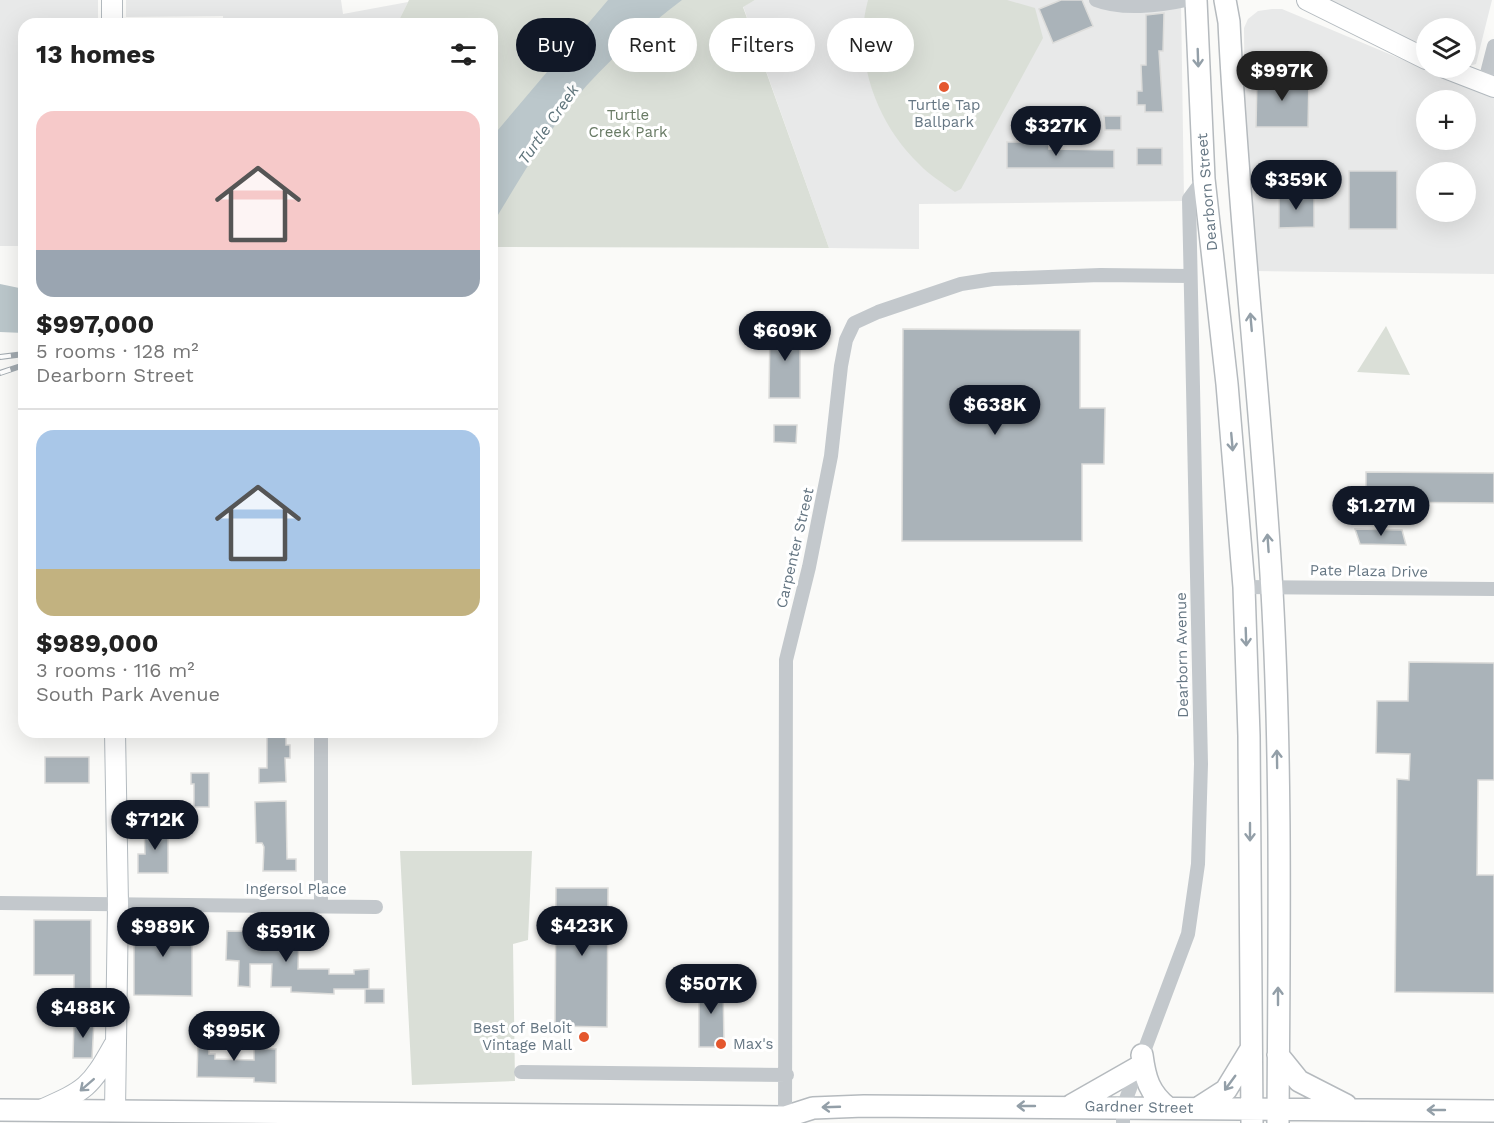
<!DOCTYPE html>
<meta charset="utf-8">
<style>
:root{--surface:#fff;--page:#f2f2f2;--text:#222;--muted:#767676;--line:#e0e0e0;--accent:#111827}
body{margin:0;font-family:"Work Sans",sans-serif;background:var(--page);color:var(--text);height:100vh;display:flex;flex-direction:column;font-size:22px;white-space:nowrap}
*{box-sizing:border-box;margin:0}
p{font-size:20px;color:var(--muted)}
.icon{flex:none;width:33px;height:33px;fill:none;stroke:currentColor;stroke-width:2;stroke-linecap:round;stroke-linejoin:round}
.map{position:relative;flex:1;overflow:hidden}
.panel{position:absolute;left:18px;top:18px;width:480px;height:720px;display:flex;flex-direction:column;background:var(--surface);border-radius:18px;box-shadow:0 6px 24px #0002}
.panel>*{flex:none}
.banner{position:absolute;left:516px;top:18px;width:570px;height:54px;display:flex;gap:12px}
.fabs{position:absolute;left:1416px;top:18px;display:grid;gap:12px}
.fabs a{display:grid;place-items:center;width:60px;height:60px;border-radius:50%;background:var(--surface);box-shadow:0 6px 24px #0002;font-size:30px}
.price{position:absolute;translate:-50% -51px;padding:0 14px;border-radius:21px;background:var(--accent);color:#fff;font-size:20px;line-height:39px;filter:drop-shadow(0 2px 3px #0008)}
.price::after{content:'';position:absolute;left:50%;top:36px;width:18px;height:14px;margin-left:-9px;background:inherit;clip-path:polygon(0 0,100% 0,50% 100%)}
.price.active{background:#222;color:#fff}
ul{padding:0;list-style:none}
li{display:grid;align-content:center;gap:12px;height:318px;padding:0 18px}
li+li{border-top:2px solid var(--line)}
li span{display:grid;place-items:center;height:186px;border-radius:18px;color:#555}
li>.icon{margin-inline-start:auto}
span .icon{width:108px;height:108px;fill:#fffc;stroke-width:1}
li b{font-size:26px}
h2{display:flex;justify-content:space-between;align-items:center;height:72px;padding:0 18px;font-size:26px}
.pill{padding:0 21px;border-radius:27px;background:var(--surface);box-shadow:0 6px 24px #0002;font-size:21px;line-height:54px}
.pill.active{background:var(--accent);color:#fff}
.map>svg:first-child{display:block}
.built{fill:#e8e9e9;fill-rule:evenodd}
.green{fill:#dadfd7}
.water{fill:#bbc7cb}
.building{fill:#aab3b9;stroke:#dcdcda;stroke-width:1.5}
.lines{fill:none;stroke-linecap:round;stroke-linejoin:round}
.secondary-casing{stroke:#b3babf;stroke-width:22}
.primary-casing{stroke:#b5babe;stroke-width:24}
.street{stroke:#c3c8cc;stroke-width:14}
.secondary{stroke:#fff;stroke-width:20}
.primary{stroke:#fff;stroke-width:21}
.rail-casing{stroke:#a2aab0;stroke-width:6}
.rail{stroke:#fff;stroke-width:4;stroke-dasharray:11;stroke-linecap:butt}
.oneway{stroke:#939fa8}
.poi-dot{fill:#e4572e;stroke:#fff;stroke-width:2}
.labels{text-anchor:middle;stroke-width:6;stroke-linejoin:round;paint-order:stroke}
.poi-label{font-size:15px;fill:#657683;stroke:#fff}
.park-label{font-size:15px;fill:#687a64;stroke:#fff}
.street-label{font-size:15px;fill:#657683;stroke:#fff}
.water-label{font-size:16px;font-style:italic;fill:#60757c;stroke:#fff}
</style>
<div class="map">
<svg width="1494" height="1123" viewBox="0 0 1494 1123">
<rect width="100%" height="100%" fill="#fafaf8"/>
<!-- built -->
<path class="built" d="M0,0H98V24H24V246H0Z
M126,0H341L343,14L408,2L397,24H223V16L126,17Z
M755,0H1181L1184,201L919,204V249L829,248L743,6Z
M1323,0H1492L1476,64L1466,67V28H1426V51Z
M1272,9H1282L1494,98V274L1255,271L1245,147L1244,28L1248,19L1258,11ZM1426,100H1466V140H1426ZM1426,172H1466V212H1426Z"/>
<!-- green -->
<path class="green" d="M409,0H755L743,7L829,248L492,247V24H397Z
M868,0H1007L1035,8L1043,38L961,189L955,192C943,183 929,175 919,164C877,124 852,57 868,0Z
M1386,326L1410,375L1357,372Z
M400,851H532L528,940L513,944L515,1081L412,1085Z"/>
<!-- water -->
<path class="water" d="M608,0H682C644,29 606,62 575,99C545,135 516,185 492,225V137Z
M0,284L24,289V333L0,332Z"/>
<!-- building -->
<path class="building" d="M1061,0H1082L1093,26L1053,43L1039,9Z
M1164,13L1163,51H1159L1163,112H1145V105H1137V91H1142L1141,65H1146V15Z
M1257,77L1309,78L1308,127H1256Z
M1104,116H1121V130H1105Z
M1007,142H1049V149L1114,150V168H1007Z
M1137,148H1162V165H1137Z
M1349,171H1397V229H1349Z
M1314,194V227L1279,228V195Z
M770,326H800V398H769Z
M903,329L1080,330V408H1105L1104,464H1082V541H902Z
M774,425H797L796,443L774,442Z
M1366,472L1494,473V503L1366,502Z
M1355,529L1402,530L1406,545L1360,544Z
M1409,662L1494,663V780H1478L1477,875H1494V993L1395,992L1397,779L1409,780L1410,754L1376,753L1377,701H1408Z
M267,732H286V745H290V758H285L286,782L259,783V768H267Z
M45,757H89V783H45Z
M191,773H209V807H194V784H191Z
M286,801L287,859H296V871H263L264,847L262,843H256L255,802Z
M144,827H168V873H138V854H145Z
M556,888H608L607,1027L555,1026Z
M34,920H91V989H74V975H34Z
M134,920L192,921V996L134,995Z
M227,931L299,932L298,969H329V974H354V970L369,969V989H334V994L291,992V987H271L272,964H250V987L238,986L239,961L226,960Z
M723,982L724,1047H699V987L701,983Z
M365,989H384V1003H365Z
M74,1021H94L92,1058H73Z
M208,1024L209,1054H215V1059L254,1060V1048L276,1049V1083L254,1082V1078L197,1077L198,1038H195V1025Z"/>
<g class="lines">
<defs>
<path id="secondary" d="M1307,0L1426,59
M112,24V0
M1445,68L1494,87
M41,1110C86,1090 90,1088 114,1045
M115,1111L118,904L115,732"/>
<path id="primary" d="M1196,0L1204,179L1227,384L1244,587L1249,736L1252,1122
M1225,0L1229,22C1238,212 1261,401 1272,591C1282,768 1279,946 1278,1122
M1142,1055C1145,1078 1149,1093 1168,1108
M1278,1055L1299,1081L1346,1105
M1072,1105L1137,1068
M1198,1108L1226,1090L1251,1049
M0,1110L785,1117L813,1108L864,1106L1494,1111"/>
</defs>
<!-- secondary casing -->
<use href="#secondary" class="secondary-casing"/>
<!-- primary casing -->
<use href="#primary" class="primary-casing"/>
<!-- street -->
<path class="street" d="M1096,0C1121,10 1159,6 1186,0
M1484,85L1494,46
M1244,587L1494,589
M321,732V906
M0,903L376,907
M521,1072L787,1075
M785,1123L786,660L809,567L831,456L841,366L846,340L854,323L878,312L961,284L993,279L1100,275L1189,276
M1123,1123V1107L1188,934L1198,864L1201,764L1189,199L1204,179"/>
<!-- secondary -->
<use href="#secondary" class="secondary"/>
<!-- primary -->
<use href="#primary" class="primary"/>
<defs>
<path id="rail" d="M0,357L24,354
M0,373L24,365"/>
</defs>
<!-- rail casing -->
<use href="#rail" class="rail-casing"/>
<!-- rail -->
<use href="#rail" class="rail"/>
</g>
<!-- one-way arrows -->
<defs><path id="oneway-shaft" d="M-6 0H5M1.5-3L5.5 0L1.5 3" fill="none" stroke-width="1.6" stroke-linecap="round" stroke-linejoin="round" transform="scale(1.5)"/></defs>
<g class="oneway">
<use href="#oneway-shaft" transform="translate(1198 58) rotate(88)"/>
<use href="#oneway-shaft" transform="translate(1251 322) rotate(-95)"/>
<use href="#oneway-shaft" transform="translate(1232 442) rotate(85)"/>
<use href="#oneway-shaft" transform="translate(1268 543) rotate(-94)"/>
<use href="#oneway-shaft" transform="translate(1246 637) rotate(88)"/>
<use href="#oneway-shaft" transform="translate(1277 759) rotate(-91)"/>
<use href="#oneway-shaft" transform="translate(1250 832) rotate(90)"/>
<use href="#oneway-shaft" transform="translate(1278 996) rotate(-90)"/>
<use href="#oneway-shaft" transform="translate(1230 1083) rotate(126)"/>
<use href="#oneway-shaft" transform="translate(87 1085) rotate(139)"/>
<use href="#oneway-shaft" transform="translate(1026 1106) rotate(-180)"/>
<use href="#oneway-shaft" transform="translate(831 1107) rotate(178)"/>
<use href="#oneway-shaft" transform="translate(1436 1110) rotate(-180)"/>
</g>
<!-- markers -->
<g class="poi-dot">
<circle cx="944" cy="87" r="6"/>
<circle cx="584" cy="1037" r="6"/>
<circle cx="721" cy="1044" r="6"/>
</g>
<g class="labels">
<!-- poi labels -->
<g class="poi-label">
<text x="944" y="110">Turtle Tap<tspan x="944" dy="17">Ballpark</tspan></text>
<text x="572" y="1033" text-anchor="end">Best of Beloit<tspan x="572" dy="17">Vintage Mall</tspan></text>
<text x="733" y="1049" text-anchor="start">Max's</text>
</g>
<!-- park labels -->
<g class="park-label">
<text x="628" y="120">Turtle<tspan x="628" dy="17">Creek Park</tspan></text>
</g>
<!-- street labels -->
<g class="street-label">
<text transform="translate(1207 192) rotate(-95)" y="5">Dearborn Street</text>
<text transform="translate(795 548) rotate(-77)" y="5">Carpenter Street</text>
<text transform="translate(1369 571) rotate(1)" y="5">Pate Plaza Drive</text>
<text transform="translate(1182 655) rotate(-91)" y="5">Dearborn Avenue</text>
<text x="296" y="894">Ingersol Place</text>
<text transform="translate(1139 1107) rotate(1)" y="5">Gardner Street</text>
</g>
<!-- water labels -->
<g class="water-label">
<text transform="translate(548 124) rotate(-55)" y="6">Turtle Creek</text>
</g>
</g>
</svg>
<div class="fabs">
<a><svg class="icon" aria-label="layers" viewBox="0 0 24 24"><path d="M12 4l9 5-9 5-9-5zM3 14l9 5 9-5"/></svg></a>
<a>+</a>
<a>−</a>
</div>
<b class="price active" style="left:1282px;top:102px">$997K</b>
<b class="price" style="left:1056px;top:157px">$327K</b>
<b class="price" style="left:1296px;top:211px">$359K</b>
<b class="price" style="left:785px;top:362px">$609K</b>
<b class="price" style="left:995px;top:436px">$638K</b>
<b class="price" style="left:1381px;top:537px">$1.27M</b>
<b class="price" style="left:155px;top:851px">$712K</b>
<b class="price" style="left:582px;top:957px">$423K</b>
<b class="price" style="left:163px;top:958px">$989K</b>
<b class="price" style="left:286px;top:963px">$591K</b>
<b class="price" style="left:711px;top:1015px">$507K</b>
<b class="price" style="left:83px;top:1039px">$488K</b>
<b class="price" style="left:234px;top:1062px">$995K</b>
<div class="banner">
<a class="pill active">Buy</a>
<a class="pill">Rent</a>
<a class="pill">Filters</a>
<a class="pill">New</a>
</div>
<section class="panel">
<h2>13 homes<svg class="icon" aria-label="filters" viewBox="0 0 24 24"><path d="M4 7h16M4 17h16"/><circle cx="9" cy="7" r="2"/><circle cx="15" cy="17" r="2"/></svg></h2>
<ul>
<li><span style="background:linear-gradient(#f6c9c9 75%,#9aa5b1 0)"><svg class="icon" aria-label="home" viewBox="0 0 24 24"><path d="M3 11l9-7 9 7M6 9v11h12V9"/></svg></span><div><b>$997,000</b><p>5 rooms · 128 m²</p><p>Dearborn Street</p></div></li>
<li><span style="background:linear-gradient(#a9c7e8 75%,#c2b280 0)"><svg class="icon" aria-label="home" viewBox="0 0 24 24"><path d="M3 11l9-7 9 7M6 9v11h12V9"/></svg></span><div><b>$989,000</b><p>3 rooms · 116 m²</p><p>South Park Avenue</p></div></li>
</ul>
</section>
</div>
